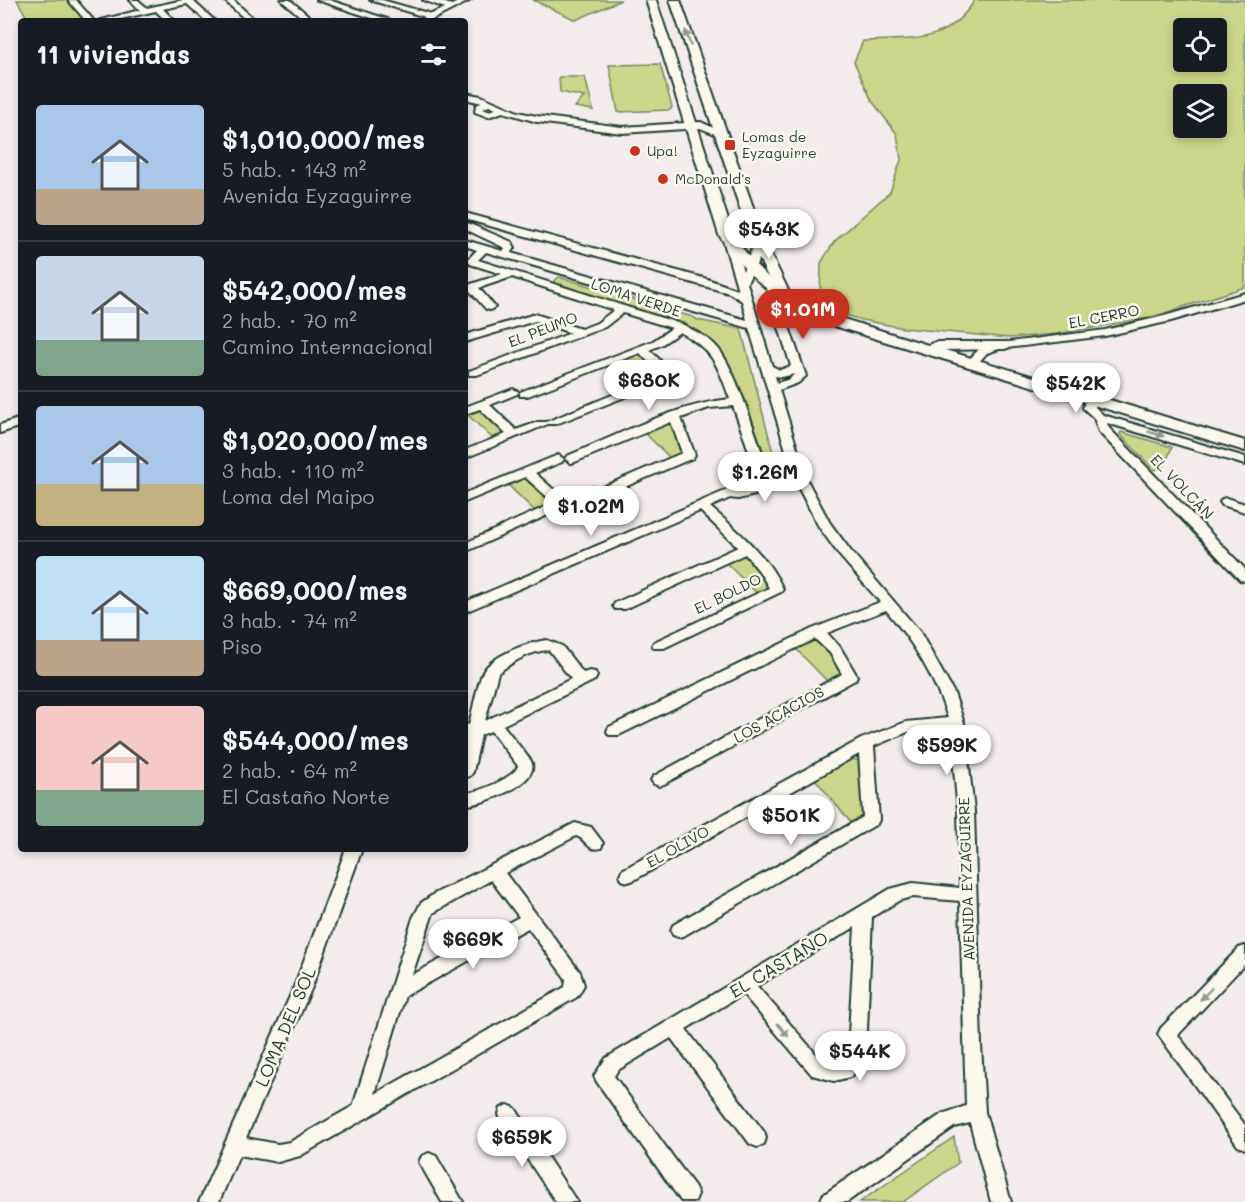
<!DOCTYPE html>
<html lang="es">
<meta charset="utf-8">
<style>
:root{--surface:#171b24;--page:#20242c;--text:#f1f3f6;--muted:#9ea1a6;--line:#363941;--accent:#c8321e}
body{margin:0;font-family:Mali,sans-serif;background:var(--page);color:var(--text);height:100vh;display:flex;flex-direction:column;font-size:22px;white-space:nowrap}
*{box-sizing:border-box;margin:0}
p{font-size:20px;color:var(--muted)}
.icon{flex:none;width:33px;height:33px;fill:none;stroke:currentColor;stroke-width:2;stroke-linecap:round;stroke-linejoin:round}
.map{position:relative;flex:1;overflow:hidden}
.details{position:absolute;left:18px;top:18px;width:450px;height:834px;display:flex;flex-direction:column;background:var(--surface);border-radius:6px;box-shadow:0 3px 9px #0003}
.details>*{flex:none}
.buttons{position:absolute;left:1173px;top:18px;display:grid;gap:12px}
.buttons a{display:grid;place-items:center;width:54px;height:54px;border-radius:6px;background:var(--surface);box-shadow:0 3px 9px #0003;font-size:30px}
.price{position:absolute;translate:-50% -51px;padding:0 14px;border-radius:21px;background:#fff;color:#222;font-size:20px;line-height:39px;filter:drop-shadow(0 2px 3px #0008)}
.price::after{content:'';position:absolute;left:50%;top:36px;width:18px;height:14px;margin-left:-9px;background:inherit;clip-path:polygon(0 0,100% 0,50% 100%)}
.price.selected{background:var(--accent);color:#fff}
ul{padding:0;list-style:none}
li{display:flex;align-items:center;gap:18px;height:150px;padding:0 18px}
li+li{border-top:2px solid var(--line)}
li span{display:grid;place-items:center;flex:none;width:168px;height:120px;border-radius:6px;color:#555}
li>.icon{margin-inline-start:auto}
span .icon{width:72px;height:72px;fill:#fffc;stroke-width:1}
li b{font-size:26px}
h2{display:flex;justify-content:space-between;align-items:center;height:72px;padding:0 18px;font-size:26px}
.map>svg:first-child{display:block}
.green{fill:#cbd68a;stroke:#758a5f;stroke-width:1.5;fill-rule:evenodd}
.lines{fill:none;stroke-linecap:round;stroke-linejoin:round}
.minor-casing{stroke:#1f3d34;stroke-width:4}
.major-casing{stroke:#1f3d34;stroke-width:4}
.minor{fill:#fbf7ec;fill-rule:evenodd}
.major{fill:#fbf7ec;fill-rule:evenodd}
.oneway{fill:#8d9a90}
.poi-dot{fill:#c8321e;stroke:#fbf7ec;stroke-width:2}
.labels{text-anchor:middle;stroke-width:5;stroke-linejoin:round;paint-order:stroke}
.far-poi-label{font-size:14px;fill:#1f3d34;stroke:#fbf7ec;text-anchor:start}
.street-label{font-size:15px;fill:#1f3d34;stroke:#fbf7ec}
.near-street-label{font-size:18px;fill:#1f3d34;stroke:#fbf7ec}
</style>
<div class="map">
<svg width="1245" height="1202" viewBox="0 0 1245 1202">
<rect width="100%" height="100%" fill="#f3ebec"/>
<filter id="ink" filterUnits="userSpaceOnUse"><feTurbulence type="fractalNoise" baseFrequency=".0167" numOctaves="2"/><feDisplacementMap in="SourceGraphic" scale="12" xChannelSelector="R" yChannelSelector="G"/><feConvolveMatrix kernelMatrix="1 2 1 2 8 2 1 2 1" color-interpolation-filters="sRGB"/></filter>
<g filter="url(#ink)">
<!-- green -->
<path class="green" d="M17,0H67L85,21H29Z
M533,0H621L576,20Z
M975,0H1245V287L1149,318L1056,334L1009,338L904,328L862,320L831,311L820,297L821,263L834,242L890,192L901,160L897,134L872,101L854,62L863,41C912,38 945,46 975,0ZM1184,28H1216V62H1184ZM1184,94H1216V128H1184Z
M660,64L672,107L670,110L618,112L609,65Z
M559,77H585L593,110L575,107L584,97L560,92Z
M559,277L693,317L698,320L741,329L776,464H767L748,411L750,410L722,352L687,326L553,282Z
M633,353H643L658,371L656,379L647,382L618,359Z
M480,410L505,433L492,438L468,415Z
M666,424L676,426L685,453L671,459L645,433Z
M1121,432L1172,447L1164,467L1154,470L1120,434Z
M524,477L551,503L535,511L507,484Z
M744,553L753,562L771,588L758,594L726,563Z
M819,637L844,673L830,684L794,647Z
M852,759L860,761L863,818L852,824L814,778Z
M954,1137L958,1163L903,1202H860Z"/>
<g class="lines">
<defs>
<path id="minor" d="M68,0H76L94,21H86Z
M130,0H138L147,8L183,0H197L194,2L215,21H206L187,4L163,9L175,21H166L156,11L112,21H98L140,10Z
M224,0H233L256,21H247Z
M281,0H290L315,21H306Z
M317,0H329L393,21H381Z
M370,0H382L431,14L445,8L423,0H435L452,5L461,0H471L430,21H420L425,17Z
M320,19H336L340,21H316Z
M465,93L481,96L518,112L537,116L622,127L701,122L724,133L720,136L700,128L622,133L537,122L503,112L488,117L475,112L476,105L482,103L465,99ZM489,106L496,109L488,111L483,109Z
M465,213L707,279L738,290L722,236L727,233L732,236L743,271L754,244L755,242H763L764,244L761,255L747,283L772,366L780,370L791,366L766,286L771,283L776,286L786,316L806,309L811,312L788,324L806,376L798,383L779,390L807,480L830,523L850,550L920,632L954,693L964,723L974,811L981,1045L985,1112L1011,1202H991L970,1123L954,1127L847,1202H820L823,1195L942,1114L966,1106L960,901L913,897L900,900L872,917L866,1052L858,1069L850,1077L834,1081L812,1075L743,994L686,1029L764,1132L766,1138L764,1144L757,1147L750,1144L671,1038L618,1070L614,1076L695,1187L698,1194L695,1201H681L597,1082L594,1076L606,1058L890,889L913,883L960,888L958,811L950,729L908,732L874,746L879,820L877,824L685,935L679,937L673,935L671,930L673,925L863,817L859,754L634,880L628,882L622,880L620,875L622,870L861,739L906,722L948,718C935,678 914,643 886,610L827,633L840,647L857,676L855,680L664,784L659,786L654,784L651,780L654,776L842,674L830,653L815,639L619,735H609L607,731L609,727L812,629L880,602L840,556L819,527L797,485L738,499L730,498L710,507C738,531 767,555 783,589L781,592L664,648H654L652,645L654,642L769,588L759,571L745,554L625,609H615L613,606L615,603L738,547L700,511L465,612V602L725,491L737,478L756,471L733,406L709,408L681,418L695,455L693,458L608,494L604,495L598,491L600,488L682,453L671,422L575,462L571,463L565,459L567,456C619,435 673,405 730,399C717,364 714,351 680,332L661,345L649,350C659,358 669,368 666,381L556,424H548L465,458V450L506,434L480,409L465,414V407L513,389L519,392L517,394L490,405L516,430L538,422H546L656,377L652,366L640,353L528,396H520V392L653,341L672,328L623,313L605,327L477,375H469V371L571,333L535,321L465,342V335L535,314L581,329L597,323L614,310L512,277L479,288L495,307L490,310L486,309L470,291L465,292V286L502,274L470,264L468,259L477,250L465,246V240L503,251L505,248L465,229V222L512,242L515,248L511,253L747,320L742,301L729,293L465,219ZM486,252L749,328L791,467L768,469C757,440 735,364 715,345C706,336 694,331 684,325L478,260ZM794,374L790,379L777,383L775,376L782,377ZM793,474L794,477L738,491L755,480ZM855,927L848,1052L839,1064L823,1062L757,986Z
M1245,293V299L1171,321L1105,336L999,349L987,353L976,365L972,366L966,363L979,349L993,344L1105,330L1164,316Z
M1091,397L1097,400L1095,407L1103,415L1245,457V465L1107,423L1109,428L1245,569V581L1240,580L1099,432L1094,418L1083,408L1085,400Z
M21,418V426L0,433V425Z
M558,455L564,459L562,462L535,473L564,499L591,487L595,488L597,491L595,494L465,552V543L554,503L525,477L465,502V493Z
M1226,498L1245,504V512L1222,505L1220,502L1222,499Z
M547,640L562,646L583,673L590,671L595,672L597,676L595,680L503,725L531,761C542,783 482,805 465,805V793C477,793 514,778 518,766L491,731L481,735L473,772L470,776L465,778V724L469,725C473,709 476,690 482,674C489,656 529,642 547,640ZM549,650L571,679L485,721L498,673C512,662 530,651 549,650Z
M575,823L591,827L603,843L601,848C587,852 587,839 576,836L505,873L580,972L584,985L577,997L300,1156L278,1162L239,1155L219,1202H199L294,987L346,849H362L312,987L246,1138L278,1144L290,1142L353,1106L413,918L421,903L434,894ZM491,880L519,917L412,975L433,913ZM528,928L566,979L565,987L375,1094L405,996Z
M1245,946V964L1178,1035L1245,1125V1149L1238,1146L1158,1034L1161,1028L1239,948Z
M508,1105L515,1108L577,1202H556L501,1120L499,1114L501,1108Z
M429,1153L436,1156L463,1202H442L419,1162L422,1156Z"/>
<path id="major" d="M646,0H656L733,235L752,261L768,277L752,244L670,0H680L766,244L788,290L787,292L824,313L928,345L935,342H1010L1012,345L1005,349L945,350L1245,441V451L831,325C783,307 747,278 719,235Z"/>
</defs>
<!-- minor casing -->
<use href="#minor" class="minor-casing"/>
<!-- major casing -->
<use href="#major" class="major-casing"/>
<!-- minor -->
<use href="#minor" class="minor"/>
<!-- major -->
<use href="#major" class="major"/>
</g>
<!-- one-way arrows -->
<defs><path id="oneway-solid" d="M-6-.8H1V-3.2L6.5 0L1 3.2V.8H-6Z" transform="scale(1.5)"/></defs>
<g class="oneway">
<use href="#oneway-solid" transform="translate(688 38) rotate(-109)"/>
<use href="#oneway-solid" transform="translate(1156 434) rotate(17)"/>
<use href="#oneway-solid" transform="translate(1206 994) rotate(134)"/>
<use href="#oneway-solid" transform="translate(783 1030) rotate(50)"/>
</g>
</g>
<!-- markers -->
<g class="poi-dot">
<rect x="724" y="139" width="12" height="12" rx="3"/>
<circle cx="635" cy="151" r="6"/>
<circle cx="663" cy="179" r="6"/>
</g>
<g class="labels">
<!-- far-poi labels -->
<g class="far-poi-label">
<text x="742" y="142">Lomas de<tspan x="742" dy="16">Eyzaguirre</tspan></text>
<text x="647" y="156">Upa!</text>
<text x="675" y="184">McDonald's</text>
</g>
<!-- street labels -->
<g class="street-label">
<text transform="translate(636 298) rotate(18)" y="5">LOMA VERDE</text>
<text transform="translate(1104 317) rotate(-11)" y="5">EL CERRO</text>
<text transform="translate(543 330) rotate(-21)" y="5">EL PEUMO</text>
<text transform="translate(1182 487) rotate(46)" y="5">EL VOLCÁN</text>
<text transform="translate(728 594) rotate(-26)" y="5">EL BOLDO</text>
<text transform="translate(779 715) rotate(-29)" y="5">LOS ACACIOS</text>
<text transform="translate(678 847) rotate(-29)" y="5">EL OLIVO</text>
<text transform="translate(967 879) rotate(-92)" y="5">AVENIDA EYZAGUIRRE</text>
</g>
<!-- near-street labels -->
<g class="near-street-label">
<text transform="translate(779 965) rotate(-31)" y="6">EL CASTAÑO</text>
<text transform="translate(286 1027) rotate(-67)" y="6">LOMA DEL SOL</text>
</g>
</g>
</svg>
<div class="buttons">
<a><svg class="icon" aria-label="locate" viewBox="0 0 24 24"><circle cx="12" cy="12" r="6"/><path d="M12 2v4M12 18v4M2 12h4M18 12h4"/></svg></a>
<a><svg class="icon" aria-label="layers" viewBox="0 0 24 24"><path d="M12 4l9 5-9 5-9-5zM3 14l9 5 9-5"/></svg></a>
</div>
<b class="price" style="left:769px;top:260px">$543K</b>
<b class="price selected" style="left:803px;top:340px">$1.01M</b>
<b class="price" style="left:649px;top:411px">$680K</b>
<b class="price" style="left:1076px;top:414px">$542K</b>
<b class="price" style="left:765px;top:503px">$1.26M</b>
<b class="price" style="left:591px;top:537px">$1.02M</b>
<b class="price" style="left:947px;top:776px">$599K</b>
<b class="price" style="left:791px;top:846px">$501K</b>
<b class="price" style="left:473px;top:970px">$669K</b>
<b class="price" style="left:860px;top:1082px">$544K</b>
<b class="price" style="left:522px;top:1168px">$659K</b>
<section class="details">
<h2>11 viviendas<svg class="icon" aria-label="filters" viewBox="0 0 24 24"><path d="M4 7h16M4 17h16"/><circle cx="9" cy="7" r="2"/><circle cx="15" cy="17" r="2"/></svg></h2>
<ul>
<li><span style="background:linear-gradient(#a9c7e8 70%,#b9a48a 0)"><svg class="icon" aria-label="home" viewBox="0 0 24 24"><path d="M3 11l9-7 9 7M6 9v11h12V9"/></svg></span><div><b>$1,010,000/mes</b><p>5 hab. · 143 m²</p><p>Avenida Eyzaguirre</p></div></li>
<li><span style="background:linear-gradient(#c9d6e8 70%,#7fa58c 0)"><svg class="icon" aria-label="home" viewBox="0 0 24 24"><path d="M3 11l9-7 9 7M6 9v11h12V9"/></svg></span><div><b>$542,000/mes</b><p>2 hab. · 70 m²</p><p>Camino Internacional</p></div></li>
<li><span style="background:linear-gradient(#a9c7e8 65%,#c2b280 0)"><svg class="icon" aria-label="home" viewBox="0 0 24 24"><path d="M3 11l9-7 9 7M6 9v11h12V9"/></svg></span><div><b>$1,020,000/mes</b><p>3 hab. · 110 m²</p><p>Loma del Maipo</p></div></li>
<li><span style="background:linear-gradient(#bfe0f5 70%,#b9a48a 0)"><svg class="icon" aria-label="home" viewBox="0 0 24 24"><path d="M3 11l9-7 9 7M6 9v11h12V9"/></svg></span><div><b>$669,000/mes</b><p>3 hab. · 74 m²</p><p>Piso</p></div></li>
<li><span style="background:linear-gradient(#f6c9c9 70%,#7fa58c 0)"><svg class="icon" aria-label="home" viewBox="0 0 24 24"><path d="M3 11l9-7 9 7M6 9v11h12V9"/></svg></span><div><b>$544,000/mes</b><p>2 hab. · 64 m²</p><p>El Castaño Norte</p></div></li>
</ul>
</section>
</div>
